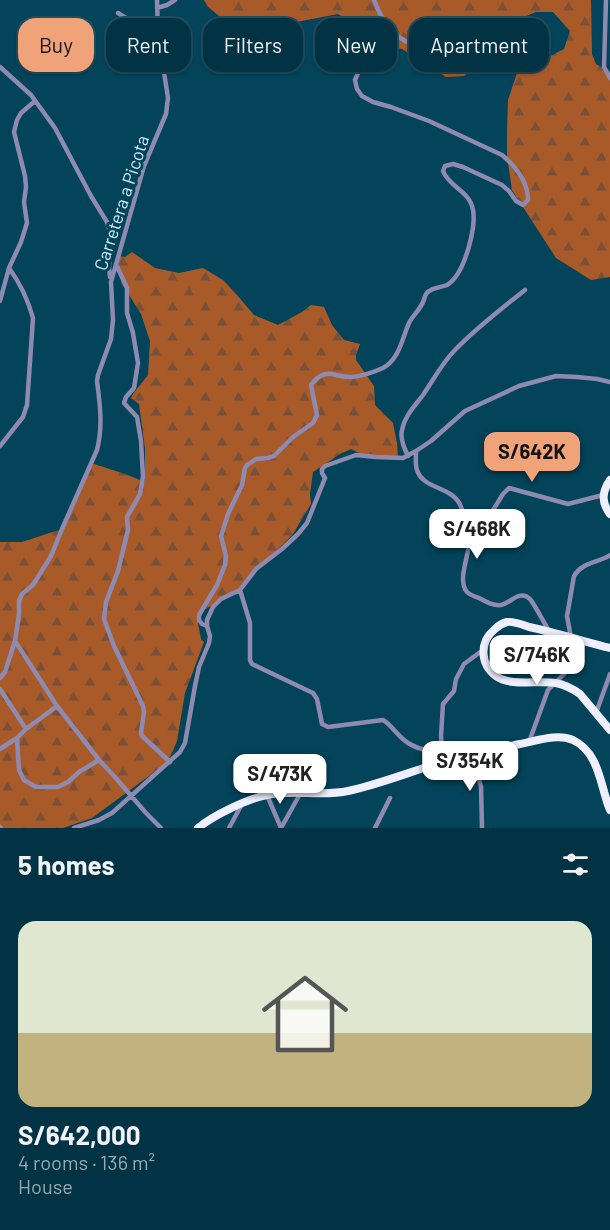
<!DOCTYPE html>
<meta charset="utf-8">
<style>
:root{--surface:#023344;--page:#0c3b4b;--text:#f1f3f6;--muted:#96aab2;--line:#234e5d;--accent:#f0a278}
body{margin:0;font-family:Barlow,sans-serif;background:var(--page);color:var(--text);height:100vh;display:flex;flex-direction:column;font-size:22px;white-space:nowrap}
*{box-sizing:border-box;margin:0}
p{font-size:20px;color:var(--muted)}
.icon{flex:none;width:33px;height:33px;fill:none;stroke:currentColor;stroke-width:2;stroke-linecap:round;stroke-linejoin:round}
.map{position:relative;height:828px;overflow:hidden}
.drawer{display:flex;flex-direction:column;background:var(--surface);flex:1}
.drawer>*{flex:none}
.top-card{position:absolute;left:18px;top:18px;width:574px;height:54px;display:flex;gap:12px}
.price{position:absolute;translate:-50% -51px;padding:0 14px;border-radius:12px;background:#fff;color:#222;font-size:20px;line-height:39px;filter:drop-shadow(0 2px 3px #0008)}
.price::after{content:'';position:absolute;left:50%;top:36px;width:18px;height:14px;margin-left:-9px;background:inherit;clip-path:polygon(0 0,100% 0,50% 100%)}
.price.current{background:var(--accent);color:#111}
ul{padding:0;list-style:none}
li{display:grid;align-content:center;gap:12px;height:318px;padding:0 18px}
li span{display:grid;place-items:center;height:186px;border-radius:18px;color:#555}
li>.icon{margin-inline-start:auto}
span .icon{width:108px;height:108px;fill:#fffc;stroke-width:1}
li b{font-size:26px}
h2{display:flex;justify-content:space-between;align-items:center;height:72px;padding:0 18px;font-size:26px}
.pill{padding:0 21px;border-radius:18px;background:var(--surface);box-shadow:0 2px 4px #0004,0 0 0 2px var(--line);font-size:21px;line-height:54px}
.pill.current{background:var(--accent);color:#111}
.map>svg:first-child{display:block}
.forest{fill:url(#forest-firs)}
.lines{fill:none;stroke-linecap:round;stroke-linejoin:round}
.minor{stroke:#8f8bb0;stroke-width:4.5}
.trunk{stroke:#f0effe;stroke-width:8}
.labels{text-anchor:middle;stroke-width:6;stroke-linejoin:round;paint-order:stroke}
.street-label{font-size:18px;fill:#cfebf9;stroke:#03445b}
</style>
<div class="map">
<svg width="610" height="828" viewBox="0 0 610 828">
<defs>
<pattern id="forest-firs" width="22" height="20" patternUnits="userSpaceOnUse" patternTransform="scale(1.5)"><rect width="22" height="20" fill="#a95a29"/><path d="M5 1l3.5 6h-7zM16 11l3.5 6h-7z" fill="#795138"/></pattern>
</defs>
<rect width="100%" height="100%" fill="#03445b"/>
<!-- forest -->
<path class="forest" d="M204,0H591L592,54L596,64L610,72V277L591,280L556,258L512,190L507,156V130L508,100L517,73L564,49L570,31L553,12H536L519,19L481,63L464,76L446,77L402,49L385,45L338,14L260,29L240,27L219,16L207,6Z
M132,252L155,268L179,273L203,268L223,280L237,295L254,315L278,325L302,312L311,305L324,307L332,325L344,340L360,344L356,355V360L374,386L375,405L393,423L397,443L398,459L367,457L351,449L340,454L313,472L310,494L311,504L293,534L236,592L204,610L198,623L201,639L204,642L185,693L177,741L168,762L92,818L63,828H0V542H22L62,529L91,463L125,474L145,482V449L139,404L131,398L133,394L148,375L150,341L141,314L122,284L116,264L118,256L125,257Z"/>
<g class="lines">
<!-- minor -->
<path class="minor" d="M374,0C378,10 382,20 389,28C400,42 434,56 451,53C466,50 483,36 498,34C503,34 508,35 512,35C528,33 533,30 544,45
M606,0L604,67L610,78
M157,8L167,5L175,0
M118,13L150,33L158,34
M0,67L31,95L55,128L91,196L107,222L110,232L109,268L110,277
M116,264L127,288V313L133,333L138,363L134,388L126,397L124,403L137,417L141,441L143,477L140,494L127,517L128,530L118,571L106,602L104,619L114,646L143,706L144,712L141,733L142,736L170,762
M0,301L9,268L21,242L27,223L24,202L26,187L25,176L14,132L17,120L21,113L35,101
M0,446L23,417L27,405L33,318C28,300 20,283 9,268
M416,451C416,457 415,464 417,470C423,490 454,486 461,507C464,514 469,535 469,543C469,555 457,581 467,592C470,595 476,597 479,598C487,602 493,606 501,605C511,603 520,589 530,599C535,605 544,623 549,631
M408,456C404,448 400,438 402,430C405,415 415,406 423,395C434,379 442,363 455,350C476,328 501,309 525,290
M490,515L503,494L509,488L568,504L603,495
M240,590L250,623V660L252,664L313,693L317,699L322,724L328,727L383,720C392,725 398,737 408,743C425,754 450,752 470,754L481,786L482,828
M207,626L202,624L199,620V615L217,585L225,565L226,556L221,536L228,514L242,485L245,468L247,465L256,459L268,458L274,456L293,437L313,423L317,415L311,385C326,365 334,378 352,377C362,376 374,372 383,368C400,359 402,337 410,321C414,315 420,309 423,302C424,300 425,296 426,294C431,287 440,288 447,285C454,281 458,274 461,268C468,254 476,225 473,210C470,191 449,187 443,171L445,166L453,164L463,167L502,185L509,191L516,201L523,205L528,200C528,182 515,166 502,155L429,121L391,107L373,102L362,96L357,89L355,80L358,73L372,57L387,27
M15,641L57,706L99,760L114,776L146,813L161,828
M0,678L5,672L15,641L19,614V601L22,594L33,585L51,556L62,529L97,450C103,427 100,404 97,381L98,375L111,339L113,320L111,282L144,166L166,114L168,98L158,34L157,0
M0,689L26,729L17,738L0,749
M596,713L610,674
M26,729L57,706
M17,738L19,770L24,780L36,787H58L68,782L79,772L99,760
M529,742L548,690L572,666L571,638L567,616L574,576C582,562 598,563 610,555
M442,751L441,736L443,704L454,691L456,679L464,664L483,650
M267,795L281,828
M0,827L1,828
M74,828L99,820L112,813L180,752L185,743L195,686L199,667L209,643L210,636L207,626V620L213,607L221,599L240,590L256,569L282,549L298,534L307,523L325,478L322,473V469L325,466L356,455L376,457L403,458L416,451L431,441L465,411L519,386L556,376L577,377L597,379L610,382
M229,828L242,804
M281,828L300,794
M375,828L390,798"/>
<!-- trunk -->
<path class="trunk" d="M610,480C602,492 601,502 610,514
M610,648C583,641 556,633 529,627C523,625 514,621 507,622C503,623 498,626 495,629C479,642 480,664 496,676C511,687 538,680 556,683C565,685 573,689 580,694L610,730
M198,828C214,815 247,799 267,795C293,789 322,797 348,791C380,784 409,772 440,763C466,755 493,750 520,744C536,741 557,733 573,740C600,753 600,786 610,810"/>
</g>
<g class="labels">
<!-- street labels -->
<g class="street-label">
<text transform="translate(122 203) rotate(-72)" y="6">Carretera a Picota</text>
</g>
</g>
</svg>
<b class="price current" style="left:532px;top:483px">S/642K</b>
<b class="price" style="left:477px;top:560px">S/468K</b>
<b class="price" style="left:537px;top:686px">S/746K</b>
<b class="price" style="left:470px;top:792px">S/354K</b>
<b class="price" style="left:280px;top:805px">S/473K</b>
<div class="top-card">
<a class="pill current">Buy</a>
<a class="pill">Rent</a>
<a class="pill">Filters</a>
<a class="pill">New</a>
<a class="pill">Apartment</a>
</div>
</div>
<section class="drawer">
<h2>5 homes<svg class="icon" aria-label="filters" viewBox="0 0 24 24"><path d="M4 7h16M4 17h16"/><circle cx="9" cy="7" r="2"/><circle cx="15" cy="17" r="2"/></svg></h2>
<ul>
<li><span style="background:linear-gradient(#dfe7d0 60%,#c2b280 0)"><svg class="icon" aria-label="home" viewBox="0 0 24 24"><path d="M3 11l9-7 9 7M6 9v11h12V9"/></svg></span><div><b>S/642,000</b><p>4 rooms · 136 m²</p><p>House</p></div></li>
</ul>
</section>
